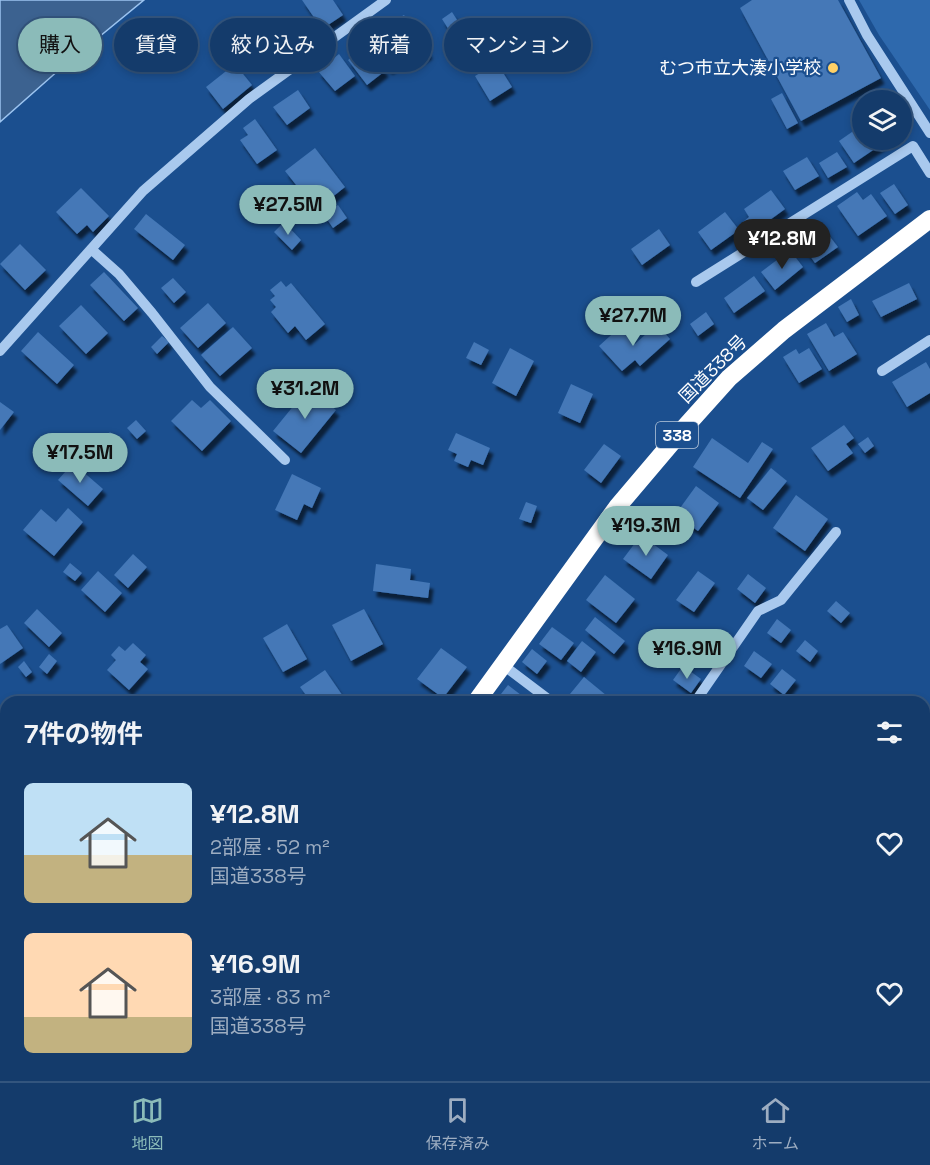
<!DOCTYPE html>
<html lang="ja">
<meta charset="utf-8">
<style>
:root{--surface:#143b6b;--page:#1d4271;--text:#f1f3f6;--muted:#9dadc1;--line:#33557e;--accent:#8bbbb9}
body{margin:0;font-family:"Space Grotesk","Noto Sans JP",sans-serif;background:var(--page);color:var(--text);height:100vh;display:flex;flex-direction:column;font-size:22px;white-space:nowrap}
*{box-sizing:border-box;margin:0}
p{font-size:20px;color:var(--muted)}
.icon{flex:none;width:33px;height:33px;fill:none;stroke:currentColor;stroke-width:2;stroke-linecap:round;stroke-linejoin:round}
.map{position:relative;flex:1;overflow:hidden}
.sheet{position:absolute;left:0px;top:696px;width:930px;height:386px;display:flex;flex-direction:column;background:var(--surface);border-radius:18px 18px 0 0;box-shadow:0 3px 9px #0003,0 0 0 2px var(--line)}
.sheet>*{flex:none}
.top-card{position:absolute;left:18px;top:18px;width:600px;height:54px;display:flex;gap:12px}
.fabs{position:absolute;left:852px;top:90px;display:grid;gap:12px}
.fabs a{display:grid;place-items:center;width:60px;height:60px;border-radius:50%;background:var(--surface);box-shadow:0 3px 9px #0003,0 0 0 2px var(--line);font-size:30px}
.price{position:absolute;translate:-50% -51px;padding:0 14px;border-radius:21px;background:var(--accent);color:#111;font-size:20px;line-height:39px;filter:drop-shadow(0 2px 3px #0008)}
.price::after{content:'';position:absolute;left:50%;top:36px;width:18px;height:14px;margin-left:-9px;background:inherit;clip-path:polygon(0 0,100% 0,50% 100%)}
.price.active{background:#222;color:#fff}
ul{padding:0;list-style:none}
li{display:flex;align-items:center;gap:18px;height:150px;padding:0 24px}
li span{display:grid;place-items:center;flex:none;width:168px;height:120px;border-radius:9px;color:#555}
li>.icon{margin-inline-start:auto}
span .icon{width:72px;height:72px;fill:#fffc;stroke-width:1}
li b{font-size:26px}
h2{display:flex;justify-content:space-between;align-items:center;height:72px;padding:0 24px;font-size:26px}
.chip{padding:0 21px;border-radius:27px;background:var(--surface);box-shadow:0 3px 9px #0003,0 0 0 2px var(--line);font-size:21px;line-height:54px}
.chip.active{background:var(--accent);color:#111}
.dock{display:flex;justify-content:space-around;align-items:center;height:84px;border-top:2px solid var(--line);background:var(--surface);font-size:16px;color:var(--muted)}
.dock a{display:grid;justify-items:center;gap:3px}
.dock .active{color:var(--accent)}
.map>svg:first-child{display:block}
.grass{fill:#2e69ad}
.forest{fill:url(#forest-firs)}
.water{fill:#3c6290;stroke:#9cc4f0;stroke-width:1.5}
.building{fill:#4478b7;filter:url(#shadow)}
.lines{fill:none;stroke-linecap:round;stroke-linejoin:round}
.minor{stroke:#a9c9ee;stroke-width:10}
.highway{stroke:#fff;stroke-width:18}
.poi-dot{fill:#ffd166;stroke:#1b4f8f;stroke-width:2}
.labels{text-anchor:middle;stroke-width:4.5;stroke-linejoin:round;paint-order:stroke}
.shield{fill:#1b4f8f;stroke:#bbcadd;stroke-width:1.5}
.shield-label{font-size:16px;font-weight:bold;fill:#fff}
.poi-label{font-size:18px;fill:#fff;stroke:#1b4f8f;text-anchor:end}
.street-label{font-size:18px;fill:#fff;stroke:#1b4f8f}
</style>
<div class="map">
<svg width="930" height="1081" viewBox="0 0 930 1081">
<defs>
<pattern id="forest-firs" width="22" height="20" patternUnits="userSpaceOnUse" patternTransform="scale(1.5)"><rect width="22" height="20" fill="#2e69ad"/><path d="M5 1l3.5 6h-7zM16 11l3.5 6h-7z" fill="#4d80b9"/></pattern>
<filter id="shadow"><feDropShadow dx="3.5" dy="6" stdDeviation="1.5" flood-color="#0009"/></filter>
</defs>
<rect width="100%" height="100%" fill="#1b4f8f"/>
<!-- grass -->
<path class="grass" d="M859,0H930V110L879,35Z"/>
<!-- forest -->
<path class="forest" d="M710,1076H793L806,1081H709Z"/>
<!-- water -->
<path class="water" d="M0,0H144L60,69L0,122Z"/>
<!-- building -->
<path class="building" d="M302,0H333L343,15L322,29Z
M752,0H838L881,78L801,121L740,8Z
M452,12L459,23L449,30L442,19Z
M404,15L429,53L412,64L387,25Z
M272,17L279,26L275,29L286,44L272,55L254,32Z
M511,23L518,34L497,47L490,35Z
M378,25L402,60L389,69L365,35Z
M367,46L385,71L367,85L348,60Z
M339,54L355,76L335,91L318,71Z
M497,63L512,87L490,101L475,76Z
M235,64L252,85L223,109L206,87Z
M298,90L310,108L287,125L273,107Z
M782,93L798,123L787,129L771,99Z
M255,119L277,150L257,164L240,140L248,135L243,128Z
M862,125V140H884L885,142L854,163L839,141Z
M315,148L345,187L316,210L285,171Z
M837,152L847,167L828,178L819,163Z
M807,157L819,176L795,190L783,171Z
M894,184L908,205L895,214L880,193Z
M81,188L109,216L93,232L87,225L77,234L56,212Z
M771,190L785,209L752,233L743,222L749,217L744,209Z
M857,192L863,200L871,194L887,216L858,236L837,206Z
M338,205L347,218L333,228L324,215Z
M725,212L739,230L711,250L698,232Z
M146,214L185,245L173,260L134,229Z
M284,222L301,240L292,250L274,232Z
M659,229L670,245L642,265L631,249Z
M824,229L838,247L815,263L802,245Z
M20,244L46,270L25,290L0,264Z
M790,250L803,267L775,290L761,272Z
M104,272L138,308L124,321L90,285Z
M754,276L765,291L734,313L724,298Z
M173,278L186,292L174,303L161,288Z
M281,281L286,287L291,283L325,324L306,340L295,326L288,333L271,312L276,307L270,300L275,296L270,290Z
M909,283L917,299L881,317L872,301Z
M851,299L859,315L847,322L838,307Z
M208,303L226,323L198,348L180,328Z
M81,305L108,333L86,354L59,326Z
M706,312L714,324L698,336L690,324Z
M826,323L834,337L843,332L857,354L829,371L807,334Z
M657,324L670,339L640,366L635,360L622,371L599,346L620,327L635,344Z
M233,327L252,348L220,376L201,355Z
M38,332L74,365L57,384L21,351Z
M162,336L169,342L157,354L151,347Z
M474,342L489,350L481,365L466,358Z
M510,348L534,361L516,396L492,383Z
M809,348L822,369L799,383L783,357L796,349L799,354Z
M926,362L930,369V393L907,407L892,382Z
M571,384L593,394L580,423L558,413Z
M308,388L336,410L301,453L273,431Z
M192,400L201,408L210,400L231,421L202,451L171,421Z
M0,402L14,412L0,430Z
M136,420L146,431L137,439L127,428Z
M844,425L854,438L846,444L853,453L828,471L811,448Z
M110,432L120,441L109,454L98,445Z
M456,433L490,448L483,465L471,460L468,467L454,461L457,454L448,450Z
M868,437L874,446L865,453L858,444Z
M712,438L748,463L762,442L773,449L740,498L693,467Z
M85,441L96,451L85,463L74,453Z
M604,444L621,456L601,483L584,470Z
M73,463L103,489L88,506L58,480Z
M771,468L787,481L763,510L747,498Z
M292,474L321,488L312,508L304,504L297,520L275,510Z
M696,486L719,503L698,531L675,515Z
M796,495L828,519L805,551L773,528Z
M526,502L537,506L531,523L519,519Z
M68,508L83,522L54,556L23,530L41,509L56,522Z
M641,535L668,555L651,579L623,559Z
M133,554L147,567L128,588L114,575Z
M70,563L82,573L75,581L63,572Z
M376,564L411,569L410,580L430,583L428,598L373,591Z
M98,571L122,593L105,612L81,590Z
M698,571L715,583L694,612L676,600Z
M748,574L766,588L755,603L737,589Z
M605,575L635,599L616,623L586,600Z
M836,601L850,613L841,623L827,611Z
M37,609L62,633L49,647L24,623Z
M364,609L383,644L351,661L332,625Z
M595,617L625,641L614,654L585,630Z
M777,619L791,630L781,643L767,633Z
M287,624L307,659L283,672L263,638Z
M7,625L23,648L0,664V629Z
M552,627L574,643L561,660L539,644Z
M703,636L722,650L714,662L694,648Z
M805,640L818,651L810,662L796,651Z
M582,641L596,652L581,672L567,661Z
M133,643L146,655L140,662L148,669L129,690L107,670L116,660L111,655L119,646L125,651Z
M441,648L467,667L443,698L417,679Z
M532,649L547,661L537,674L522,662Z
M754,651L772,664L761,678L744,666Z
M49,654L57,661L47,674L39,667Z
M24,661L32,672L26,677L18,667Z
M683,666L701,679L691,693L673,680Z
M782,669L796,680L784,695L770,684Z
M325,670L347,702H311L300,687Z
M584,677L612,700L611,702H580L570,694Z
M508,685L521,695L515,702H511L501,694Z
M0,813L6,821V839L0,844Z
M6,952V976L0,970V958Z
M6,1022V1050L0,1052V1024Z
M82,1076H112L113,1078L105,1081H76L83,1078Z
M319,1076H333L336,1077L333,1081H315Z
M491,1076H511L507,1081H491L494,1078Z"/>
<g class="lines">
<!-- minor -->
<path class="minor" d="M849,0L867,35L930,133
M91,249L119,274L152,313L210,387L285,460
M696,282L913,146L930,173
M0,351L143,191L249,99L386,0
M882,371L930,340
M503,665L552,702
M695,702L758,611L781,600L836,532
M0,734L6,743"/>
<!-- highway -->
<path class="highway" d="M476,702L618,506L685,427L729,378L784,330L930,219
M12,1081L28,1076"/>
</g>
<!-- markers -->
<circle class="poi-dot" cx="833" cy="68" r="6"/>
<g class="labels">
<!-- shield labels -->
<rect class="shield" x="656" y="422" width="42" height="26" rx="4.5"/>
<g class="shield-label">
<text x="677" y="441">338</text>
</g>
<!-- poi labels -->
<g class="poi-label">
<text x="821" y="74">むつ市立大湊小学校</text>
</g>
<!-- street labels -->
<g class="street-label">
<text transform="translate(713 369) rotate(-45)" y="6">国道338号</text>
</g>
</g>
</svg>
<div class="fabs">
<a><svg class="icon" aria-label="layers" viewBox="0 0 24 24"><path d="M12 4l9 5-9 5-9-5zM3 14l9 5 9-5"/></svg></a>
</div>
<b class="price" style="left:288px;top:236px">¥27.5M</b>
<b class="price active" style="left:782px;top:270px">¥12.8M</b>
<b class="price" style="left:633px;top:347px">¥27.7M</b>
<b class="price" style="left:305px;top:420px">¥31.2M</b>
<b class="price" style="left:80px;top:484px">¥17.5M</b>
<b class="price" style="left:646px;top:557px">¥19.3M</b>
<b class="price" style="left:687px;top:680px">¥16.9M</b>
<div class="top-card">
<a class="chip active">購入</a>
<a class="chip">賃貸</a>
<a class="chip">絞り込み</a>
<a class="chip">新着</a>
<a class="chip">マンション</a>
</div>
<section class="sheet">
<h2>7件の物件<svg class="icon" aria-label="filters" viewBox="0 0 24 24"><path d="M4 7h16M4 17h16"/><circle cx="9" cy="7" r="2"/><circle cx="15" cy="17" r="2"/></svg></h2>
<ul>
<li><span style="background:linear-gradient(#bfe0f5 60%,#c2b280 0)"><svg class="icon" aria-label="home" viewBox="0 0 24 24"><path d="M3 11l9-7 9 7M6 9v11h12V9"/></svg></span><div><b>¥12.8M</b><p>2部屋 · 52 m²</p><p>国道338号</p></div><svg class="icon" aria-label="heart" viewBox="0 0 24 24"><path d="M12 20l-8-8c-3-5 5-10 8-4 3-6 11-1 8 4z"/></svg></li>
<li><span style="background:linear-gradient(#ffd9b3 70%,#c2b280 0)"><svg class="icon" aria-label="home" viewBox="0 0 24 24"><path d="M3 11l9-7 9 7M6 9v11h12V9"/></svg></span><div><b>¥16.9M</b><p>3部屋 · 83 m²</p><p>国道338号</p></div><svg class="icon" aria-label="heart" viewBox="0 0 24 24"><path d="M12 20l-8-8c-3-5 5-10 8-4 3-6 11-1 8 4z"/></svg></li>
</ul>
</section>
</div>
<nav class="dock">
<a class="active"><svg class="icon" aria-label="map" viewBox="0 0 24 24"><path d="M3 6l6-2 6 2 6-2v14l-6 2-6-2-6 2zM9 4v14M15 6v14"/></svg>地図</a>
<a><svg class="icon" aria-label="saved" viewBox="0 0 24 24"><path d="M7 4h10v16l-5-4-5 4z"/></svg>保存済み</a>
<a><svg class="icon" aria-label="home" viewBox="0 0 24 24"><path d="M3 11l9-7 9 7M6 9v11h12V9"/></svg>ホーム</a>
</nav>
